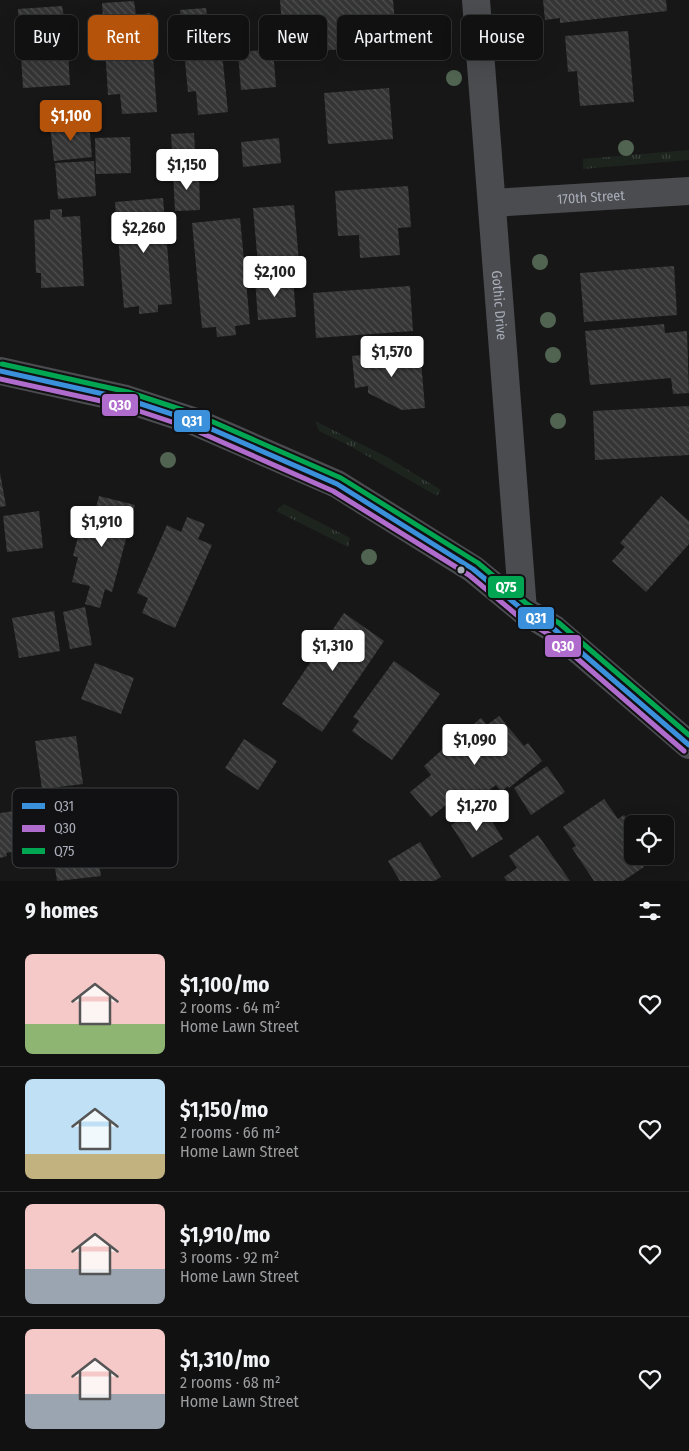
<!DOCTYPE html>
<meta charset="utf-8">
<style>
:root{--surface:#111;--page:#1e1f1f;--text:#f1f3f6;--muted:#9c9d9f;--line:#303131;--accent:#b45309}
body{margin:0;font-family:"Fira Sans Condensed",sans-serif;background:var(--page);color:var(--text);height:100vh;display:flex;flex-direction:column;font-size:19px;white-space:nowrap}
*{box-sizing:border-box;margin:0}
p{font-size:16px;color:var(--muted)}
.icon{flex:none;width:28px;height:28px;fill:none;stroke:currentColor;stroke-width:2;stroke-linecap:round;stroke-linejoin:round}
.map{position:relative;height:881px;overflow:hidden}
.details{display:flex;flex-direction:column;background:var(--surface);flex:1}
.details>*{flex:none}
.hud{position:absolute;left:15px;top:15px;width:660px;height:45px;display:flex;gap:10px}
.buttons{position:absolute;left:624px;top:815px;display:grid;gap:10px}
.buttons a{display:grid;place-items:center;width:50px;height:50px;border-radius:8px;background:var(--surface);box-shadow:0 5px 20px #0002,0 0 0 1px var(--line);font-size:25px}
.price{position:absolute;translate:-50% -42px;padding:0 11px;border-radius:5px;background:#fff;color:#222;font-size:16px;line-height:32px;filter:drop-shadow(0 1px 2px #0008)}
.price::after{content:'';position:absolute;left:50%;top:30px;width:15px;height:11px;margin-left:-8px;background:inherit;clip-path:polygon(0 0,100% 0,50% 100%)}
.price.active{background:var(--accent);color:#fff}
ul{padding:0;list-style:none}
li{display:flex;align-items:center;gap:15px;height:125px;padding:0 25px}
li+li{border-top:1px solid var(--line)}
li span{display:grid;place-items:center;flex:none;width:140px;height:100px;border-radius:8px;color:#555}
li>.icon{margin-inline-start:auto}
span .icon{width:60px;height:60px;fill:#fffc;stroke-width:1}
li b{font-size:21px}
h2{display:flex;justify-content:space-between;align-items:center;height:60px;padding:0 25px;font-size:21px}
.chip{padding:0 18px;border-radius:8px;background:var(--surface);box-shadow:0 5px 20px #0002,0 0 0 1px var(--line);font-size:18px;line-height:45px}
.chip.active{background:var(--accent);color:#fff}
.map>svg:first-child{display:block}
.grass{fill:url(#grass-tufts)}
.building{fill:url(#building-back-hatch)}
.lines{fill:none;stroke-linecap:round;stroke-linejoin:round}
.minor{stroke:#4b4c50;stroke-width:28}
.bus-1-casing{stroke:#111113;stroke-width:9}
.bus-2-casing{stroke:#111113;stroke-width:9}
.bus-3-casing{stroke:#111113;stroke-width:9}
.bus-1{stroke:#3a90db;stroke-width:5}
.bus-2{stroke:#b06ccc;stroke-width:5}
.bus-3{stroke:#00a651;stroke-width:5}
.tree{fill:#506451}
.bus-dot{fill:#a8adb8;stroke:#111113;stroke-width:2}
.labels{text-anchor:middle;stroke-width:5;stroke-linejoin:round;paint-order:stroke}
.street-label{font-size:14px;fill:#a8adb8;stroke:#111113}
.key{fill:#111113;stroke:#3e4045;stroke-width:1}
.key-label{font-size:14px;fill:#a8adb8}
.line-badge{stroke:#111113;stroke-width:2}
.badge-label{font-size:14px;text-anchor:middle;font-weight:bold;fill:#fff}
</style>
<div class="map">
<svg width="689" height="881" viewBox="0 0 689 881">
<defs>
<pattern id="grass-tufts" width="24" height="20" patternUnits="userSpaceOnUse" patternTransform="scale(1.25)"><rect width="24" height="20" fill="#1d241e"/><path d="M3 7l-1-3M5 7V3M7 7l1-3M15 17l-1-3M17 17v-4M19 17l1-3" fill="none" stroke="#3b413d"/></pattern>
<pattern id="building-back-hatch" width="6" height="6" patternUnits="userSpaceOnUse" patternTransform="scale(1.25)"><rect width="6" height="6" fill="#353536"/><path d="M-1 5l2 2M0 0l6 6M5-1l2 2" fill="none" stroke="#4f5051"/></pattern>
</defs>
<rect width="100%" height="100%" fill="#171717"/>
<!-- grass -->
<path class="grass" d="M689,150V160L583,169V159Z
M315,421L387,457L441,490L437,496L350,446L319,431Z
M284,504L350,538L348,547L276,511Z"/>
<!-- building -->
<path class="building" d="M280,0H393L397,45L304,52V48L284,50Z
M543,0H666L667,11L560,23V18L545,20Z
M134,1L136,15L150,13L157,112L122,114L120,94L108,95L102,3Z
M62,6L67,33L70,85L23,88L18,9Z
M206,8L208,24L219,23L228,112L198,115L196,91L188,92L180,10Z
M628,31L634,102L580,106L577,71L568,72L565,36Z
M273,49L276,87L241,90L238,52Z
M389,88L393,139L328,144L324,93Z
M89,123L92,157L54,161L50,126Z
M194,133L196,168L173,169L171,134Z
M130,137L131,173L96,174L95,138Z
M279,138L281,163L243,167L241,142Z
M94,161L96,196L58,199L55,163Z
M199,172L200,210L175,211L173,173Z
M408,186L411,227L398,228L400,255L360,258L359,235L338,236L335,191Z
M163,198L172,304L158,305V312L139,314V306L124,308L115,202Z
M294,205L300,273L259,276L253,208Z
M62,209V217L80,216L84,286L41,288V273H36L34,220L50,219V210Z
M240,218L250,324L235,326L236,335L217,337L216,327L202,328L192,223Z
M674,266L677,315L584,322L580,273Z
M293,277L296,317L258,320L255,279Z
M410,286L413,331L316,338L313,293Z
M664,324L665,333L687,331L689,393L673,394L671,378L590,385L585,331Z
M420,349L425,408L402,410L368,393V386L355,388L352,356Z
M689,406V455L595,460L593,411Z
M0,473L6,506L0,507Z
M99,496L135,505L112,592L105,589L100,608L85,604L90,586L72,582L78,557L73,556L79,533L84,535L89,514L94,516Z
M661,496L689,521V544L646,592L612,561L625,547L620,543Z
M39,511L43,548L7,552L3,516Z
M187,517L205,524L198,539L212,545L175,628L142,613L148,598L137,593L167,525L181,532Z
M85,607L92,645L70,649L63,612Z
M54,611L60,651L19,658L12,618Z
M344,613L384,641L322,732L282,704Z
M394,661L440,694L392,760L352,731L359,721L353,717Z
M95,663L134,678L121,714L81,699Z
M499,716L524,746L528,743L542,761L509,788L508,786L501,792L496,785L484,794L480,789L457,808L451,801L431,817L410,792L431,775L424,766L444,748L442,745L454,734L457,738L481,718L487,725Z
M76,736L83,784L42,789L35,741Z
M244,739L277,761L258,790L225,768Z
M547,766L565,792L531,815L514,788Z
M604,799L618,819L624,815L632,826V834L629,837L632,842V856H636L644,867L623,881H594L572,848L576,846L563,827Z
M482,806L503,839L472,858L451,825Z
M15,811L21,850L6,853L7,856L0,858V813Z
M92,822L101,876L57,881L49,828Z
M538,835L570,881H507L504,877L517,868L509,856Z
M420,842L441,877L434,881H400L388,861Z"/>
<g class="lines">
<!-- minor -->
<g class="minor">
<path id="s1" d="M476,0L523,610"/>
<path id="s2" d="M492,203L689,191"/>
<path d="M0,371L126,399L193,421L337,484L473,569L523,610L554,629L689,745"/>
</g>
<defs>
<path id="bus-1" d="M0,371L126,399L193,421L337,484L473,569L523,610L554,629L689,745"/>
<path id="bus-2" d="M0,379L124,406L190,428L333,491L469,575L518,616L550,635L684,751"/>
<path id="bus-3" d="M2,364L128,392L195,414L341,478L478,563L527,604L559,623L689,735"/>
</defs>
<!-- bus-1 casing -->
<use href="#bus-1" class="bus-1-casing"/>
<!-- bus-2 casing -->
<use href="#bus-2" class="bus-2-casing"/>
<!-- bus-3 casing -->
<use href="#bus-3" class="bus-3-casing"/>
<!-- bus-1 -->
<use href="#bus-1" class="bus-1"/>
<!-- bus-2 -->
<use href="#bus-2" class="bus-2"/>
<!-- bus-3 -->
<use href="#bus-3" class="bus-3"/>
</g>
<!-- trees -->
<g class="tree">
<circle cx="454" cy="78" r="8"/>
<circle cx="626" cy="148" r="8"/>
<circle cx="540" cy="262" r="8"/>
<circle cx="548" cy="320" r="8"/>
<circle cx="553" cy="355" r="8"/>
<circle cx="558" cy="421" r="8"/>
<circle cx="168" cy="460" r="8"/>
<circle cx="369" cy="557" r="8"/>
</g>
<!-- markers -->
<circle class="bus-dot" cx="461" cy="570" r="4.5"/>
<g class="labels">
<!-- street labels -->
<g class="street-label">
<text dy="5" stroke="none"><textPath href="#s2" startOffset="99">170th Street</textPath></text>
<text dy="5" stroke="none"><textPath href="#s1" startOffset="306">Gothic Drive</textPath></text>
</g>
</g>
<!-- legend -->
<rect x="12" y="788" width="166" height="80" rx="8" class="key"/>
<rect x="22" y="803" width="23" height="6" fill="#3a90db"/>
<rect x="22" y="825" width="23" height="7" fill="#b06ccc"/>
<rect x="22" y="848" width="23" height="6" fill="#00a651"/>
<g class="key-label">
<text x="54" y="811">Q31</text>
<text x="54" y="833">Q30</text>
<text x="54" y="856">Q75</text>
</g>
<g class="line-badge">
<rect x="101" y="393" width="38" height="24" rx="5" fill="#b06ccc"/>
<rect x="173" y="409" width="38" height="24" rx="5" fill="#3a90db"/>
<rect x="487" y="575" width="38" height="24" rx="5" fill="#00a651"/>
<rect x="517" y="606" width="38" height="24" rx="5" fill="#3a90db"/>
<rect x="544" y="634" width="38" height="24" rx="5" fill="#b06ccc"/>
</g>
<g class="badge-label">
<text x="120" y="410">Q30</text>
<text x="192" y="426">Q31</text>
<text x="506" y="592">Q75</text>
<text x="536" y="623">Q31</text>
<text x="563" y="651">Q30</text>
</g>
</svg>
<div class="buttons">
<a><svg class="icon" aria-label="locate" viewBox="0 0 24 24"><circle cx="12" cy="12" r="6"/><path d="M12 2v4M12 18v4M2 12h4M18 12h4"/></svg></a>
</div>
<b class="price active" style="left:71px;top:142px">$1,100</b>
<b class="price" style="left:187px;top:191px">$1,150</b>
<b class="price" style="left:144px;top:254px">$2,260</b>
<b class="price" style="left:275px;top:298px">$2,100</b>
<b class="price" style="left:392px;top:378px">$1,570</b>
<b class="price" style="left:102px;top:548px">$1,910</b>
<b class="price" style="left:333px;top:672px">$1,310</b>
<b class="price" style="left:475px;top:766px">$1,090</b>
<b class="price" style="left:477px;top:832px">$1,270</b>
<div class="hud">
<a class="chip">Buy</a>
<a class="chip active">Rent</a>
<a class="chip">Filters</a>
<a class="chip">New</a>
<a class="chip">Apartment</a>
<a class="chip">House</a>
</div>
</div>
<section class="details">
<h2>9 homes<svg class="icon" aria-label="filters" viewBox="0 0 24 24"><path d="M4 7h16M4 17h16"/><circle cx="9" cy="7" r="2"/><circle cx="15" cy="17" r="2"/></svg></h2>
<ul>
<li><span style="background:linear-gradient(#f6c9c9 70%,#8fb573 0)"><svg class="icon" aria-label="home" viewBox="0 0 24 24"><path d="M3 11l9-7 9 7M6 9v11h12V9"/></svg></span><div><b>$1,100/mo</b><p>2 rooms · 64 m²</p><p>Home Lawn Street</p></div><svg class="icon" aria-label="heart" viewBox="0 0 24 24"><path d="M12 20l-8-8c-3-5 5-10 8-4 3-6 11-1 8 4z"/></svg></li>
<li><span style="background:linear-gradient(#bfe0f5 75%,#c2b280 0)"><svg class="icon" aria-label="home" viewBox="0 0 24 24"><path d="M3 11l9-7 9 7M6 9v11h12V9"/></svg></span><div><b>$1,150/mo</b><p>2 rooms · 66 m²</p><p>Home Lawn Street</p></div><svg class="icon" aria-label="heart" viewBox="0 0 24 24"><path d="M12 20l-8-8c-3-5 5-10 8-4 3-6 11-1 8 4z"/></svg></li>
<li><span style="background:linear-gradient(#f6c9c9 65%,#9aa5b1 0)"><svg class="icon" aria-label="home" viewBox="0 0 24 24"><path d="M3 11l9-7 9 7M6 9v11h12V9"/></svg></span><div><b>$1,910/mo</b><p>3 rooms · 92 m²</p><p>Home Lawn Street</p></div><svg class="icon" aria-label="heart" viewBox="0 0 24 24"><path d="M12 20l-8-8c-3-5 5-10 8-4 3-6 11-1 8 4z"/></svg></li>
<li><span style="background:linear-gradient(#f6c9c9 65%,#9aa5b1 0)"><svg class="icon" aria-label="home" viewBox="0 0 24 24"><path d="M3 11l9-7 9 7M6 9v11h12V9"/></svg></span><div><b>$1,310/mo</b><p>2 rooms · 68 m²</p><p>Home Lawn Street</p></div><svg class="icon" aria-label="heart" viewBox="0 0 24 24"><path d="M12 20l-8-8c-3-5 5-10 8-4 3-6 11-1 8 4z"/></svg></li>
</ul>
</section>
